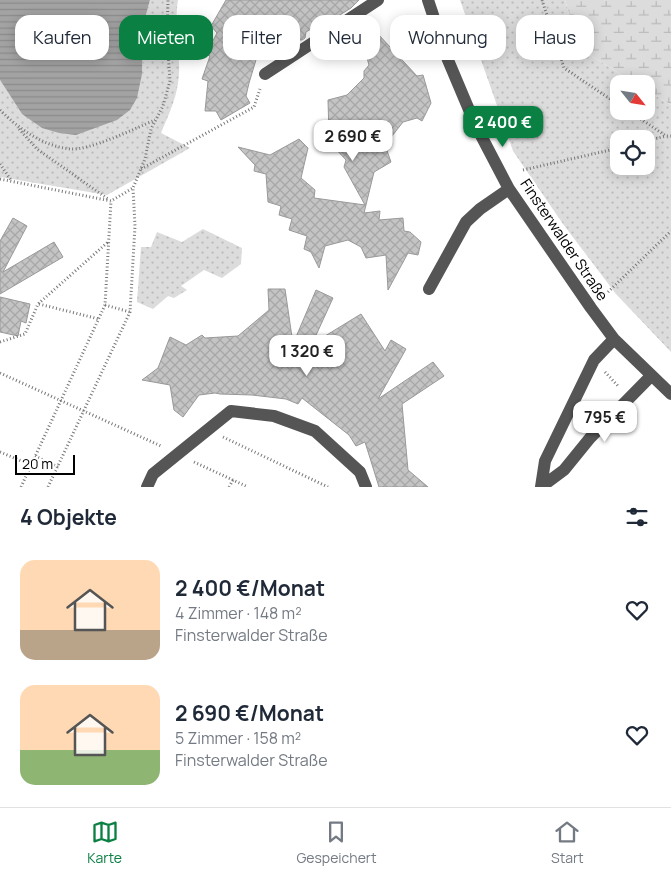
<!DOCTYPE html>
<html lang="de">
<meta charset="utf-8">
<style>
:root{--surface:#fff;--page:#f6f6f7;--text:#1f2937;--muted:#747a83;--line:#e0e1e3;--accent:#0b8043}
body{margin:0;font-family:Manrope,sans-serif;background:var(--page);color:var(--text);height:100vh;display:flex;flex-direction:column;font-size:19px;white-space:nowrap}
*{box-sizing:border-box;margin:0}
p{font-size:16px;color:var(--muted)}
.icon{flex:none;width:28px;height:28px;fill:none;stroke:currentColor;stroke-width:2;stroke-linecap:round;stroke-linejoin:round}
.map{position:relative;height:487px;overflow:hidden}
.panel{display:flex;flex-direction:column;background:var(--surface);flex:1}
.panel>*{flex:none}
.guide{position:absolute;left:15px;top:15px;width:641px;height:45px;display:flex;gap:10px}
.needle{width:32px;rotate:120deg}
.fabs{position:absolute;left:610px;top:75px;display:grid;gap:10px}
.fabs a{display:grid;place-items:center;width:45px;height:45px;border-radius:10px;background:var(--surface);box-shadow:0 2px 12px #0003;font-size:25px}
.scale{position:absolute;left:15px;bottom:12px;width:60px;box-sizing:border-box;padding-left:5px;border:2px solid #000;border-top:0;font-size:14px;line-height:18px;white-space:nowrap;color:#000;-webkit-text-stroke:4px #fff;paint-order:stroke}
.price{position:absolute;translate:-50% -42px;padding:0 11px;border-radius:10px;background:#fff;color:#222;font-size:16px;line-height:32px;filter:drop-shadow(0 1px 2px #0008)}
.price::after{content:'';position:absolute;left:50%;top:30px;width:15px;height:11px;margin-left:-8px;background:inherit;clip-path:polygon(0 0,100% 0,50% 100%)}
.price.active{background:var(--accent);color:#fff}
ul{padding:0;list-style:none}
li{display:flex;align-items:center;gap:15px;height:125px;padding:0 20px}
li span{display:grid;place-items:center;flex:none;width:140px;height:100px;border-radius:15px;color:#555}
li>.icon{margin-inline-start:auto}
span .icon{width:60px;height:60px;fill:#fffc;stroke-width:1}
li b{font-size:21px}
h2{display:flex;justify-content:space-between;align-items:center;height:60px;padding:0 20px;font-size:21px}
.pill{padding:0 18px;border-radius:15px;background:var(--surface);box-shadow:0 2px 12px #0003;font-size:18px;line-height:45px}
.pill.active{background:var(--accent);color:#fff}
.menu{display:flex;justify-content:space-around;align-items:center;height:70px;border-top:1px solid var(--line);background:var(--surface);font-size:14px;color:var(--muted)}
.menu a{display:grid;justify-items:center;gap:2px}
.menu .active{color:var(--accent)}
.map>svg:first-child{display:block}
.wetland{fill:url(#wetland-marsh)}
.park{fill:url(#park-dots);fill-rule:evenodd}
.water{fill:url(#water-rules)}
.building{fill:url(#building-cross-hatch);stroke:#999}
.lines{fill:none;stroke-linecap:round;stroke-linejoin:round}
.path{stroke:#777;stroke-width:3;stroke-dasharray:1 2.5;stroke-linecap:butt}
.minor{stroke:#555;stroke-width:12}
.labels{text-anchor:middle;stroke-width:4.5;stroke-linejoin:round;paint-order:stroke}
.street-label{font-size:15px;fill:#000;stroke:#fff}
</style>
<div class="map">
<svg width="671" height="487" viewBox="0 0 671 487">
<defs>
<pattern id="wetland-marsh" width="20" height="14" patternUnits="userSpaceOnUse" patternTransform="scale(1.25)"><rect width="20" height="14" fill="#dcdcdc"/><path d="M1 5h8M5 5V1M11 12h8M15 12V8" fill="none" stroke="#bbb"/></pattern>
<pattern id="park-dots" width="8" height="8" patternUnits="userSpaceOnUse" patternTransform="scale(1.25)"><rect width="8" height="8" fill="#dcdcdc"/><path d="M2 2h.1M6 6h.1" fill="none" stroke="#bbb" stroke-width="1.8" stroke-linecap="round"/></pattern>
<pattern id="water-rules" width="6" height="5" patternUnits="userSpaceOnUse" patternTransform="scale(1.25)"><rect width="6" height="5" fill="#a3a3a3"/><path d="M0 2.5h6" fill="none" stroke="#8b8b8b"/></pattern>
<pattern id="building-cross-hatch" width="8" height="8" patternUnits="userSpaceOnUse" patternTransform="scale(1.25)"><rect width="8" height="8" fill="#c4c4c4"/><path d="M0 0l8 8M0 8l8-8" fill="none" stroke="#a7a7a7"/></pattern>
</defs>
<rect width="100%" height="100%" fill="#fff"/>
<!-- wetland -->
<path class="wetland" d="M565,0H671V105L646,90V84H636L579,48Z"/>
<!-- park -->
<path class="park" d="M150,0H178C174,25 180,49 179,74C178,95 169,114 161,133L190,148L107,195L0,177V80L22,114L142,74L143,26Z
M460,0H565L579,48L636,84H619V111H646V90L671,105V352L616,294L563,224L513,151ZM619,139H646V166H619Z
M203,229L242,248L241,264L222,278L204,270L181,286L187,290L174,298L168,296L153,309L137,302L141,247H151L157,232L182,242Z"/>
<!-- water -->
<path class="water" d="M0,0H150L143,26L142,74L137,98L130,110L117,120L76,135L59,133L42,128L22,114L0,80Z"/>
<!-- building -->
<path class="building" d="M226,0H359L351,8L327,23H321L306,32L305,38L302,40H269L259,50L249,83L246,96L250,103L221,120L216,111H205L208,81L202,79L210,56L206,54L217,33L211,26Z
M378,34L417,76L423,75L431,103L422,121L417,118L403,122L385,145L391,162L374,172L364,213L380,211L379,220L403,218L404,231L410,232L421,242L418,255L408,253L388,290L386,255L366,258L361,247L348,240L325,246L319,268L311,252L304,249L307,236L289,230L292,219L279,215L281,206L268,202L266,174L254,171L255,165L238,147L270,155L299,139L308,148L301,178L315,190L314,198L365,205L344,167L346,160L335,148L325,145L329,135L328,100L347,95L364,78V71L369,65L363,44Z
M13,218L27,226L3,272L54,242L63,257L0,294V241Z
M268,289H285L293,344L316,290L333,298L312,344L361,314L385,351L391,340L406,349L378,399L433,362L444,376L402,404L408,470L428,487H379L365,442L356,446L349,435L302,398L298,404L286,399L252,395L220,394L215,393L199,395L183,417L174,410L170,385L142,380L158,368L170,337L186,345L202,335L205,338L238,336L269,310Z
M0,297L30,304L26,323L21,321L18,336L0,332Z"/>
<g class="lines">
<!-- path -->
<path class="path" d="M542,0L564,68L619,105
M0,110C19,129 43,146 70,149C89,151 136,128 155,120
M629,111L666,136H671
M19,129L37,149L108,199
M646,141L666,136
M0,164L11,180
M141,169L254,107L260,89
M523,170L619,148
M0,179L111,201L133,188
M608,292L671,231
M39,304L99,319
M105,305L130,312
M0,342L25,334L38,304L108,242
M605,372L619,387
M0,373L161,446
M223,437L328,487
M0,452L31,465
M35,456L58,467
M194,462L248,487
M21,487L105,305L111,201
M48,487L130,312L135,226L133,188L145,159L151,129L163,106L170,81L167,35L168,0
M229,487L233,480"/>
<!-- minor -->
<path class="minor" d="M428,0L448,60L475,124L509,189L591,308L614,339L671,394
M265,74L378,0
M429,289L466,222L480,209L509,189
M147,487L153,474L231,411L274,416L315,431L360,472L366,487
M541,487L545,461L594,360L614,339
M541,487L564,470L590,438L651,376"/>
</g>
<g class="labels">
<!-- street labels -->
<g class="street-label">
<text transform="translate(564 240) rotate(56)" y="5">Finsterwalder Straße</text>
</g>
</g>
</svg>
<div class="fabs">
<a><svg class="needle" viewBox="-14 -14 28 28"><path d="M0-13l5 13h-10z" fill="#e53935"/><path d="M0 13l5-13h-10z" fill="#747a83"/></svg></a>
<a><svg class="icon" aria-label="locate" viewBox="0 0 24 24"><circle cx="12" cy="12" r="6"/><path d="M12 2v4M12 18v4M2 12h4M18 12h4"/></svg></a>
</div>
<div class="scale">20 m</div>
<b class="price active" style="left:503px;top:148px">2 400 €</b>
<b class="price" style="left:353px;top:162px">2 690 €</b>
<b class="price" style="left:307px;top:377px">1 320 €</b>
<b class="price" style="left:605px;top:443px">795 €</b>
<div class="guide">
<a class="pill">Kaufen</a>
<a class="pill active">Mieten</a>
<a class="pill">Filter</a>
<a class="pill">Neu</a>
<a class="pill">Wohnung</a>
<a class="pill">Haus</a>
</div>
</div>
<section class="panel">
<h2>4 Objekte<svg class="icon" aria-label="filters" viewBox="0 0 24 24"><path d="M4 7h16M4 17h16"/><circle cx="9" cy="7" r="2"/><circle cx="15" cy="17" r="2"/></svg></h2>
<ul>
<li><span style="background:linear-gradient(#ffd9b3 70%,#b9a48a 0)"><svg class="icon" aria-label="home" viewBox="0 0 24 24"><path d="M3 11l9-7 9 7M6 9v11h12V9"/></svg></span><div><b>2 400 €/Monat</b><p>4 Zimmer · 148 m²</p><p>Finsterwalder Straße</p></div><svg class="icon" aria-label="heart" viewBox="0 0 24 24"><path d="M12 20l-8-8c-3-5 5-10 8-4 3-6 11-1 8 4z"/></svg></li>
<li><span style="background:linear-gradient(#ffd9b3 65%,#8fb573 0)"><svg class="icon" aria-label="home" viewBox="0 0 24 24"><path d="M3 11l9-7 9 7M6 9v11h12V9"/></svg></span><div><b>2 690 €/Monat</b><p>5 Zimmer · 158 m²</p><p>Finsterwalder Straße</p></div><svg class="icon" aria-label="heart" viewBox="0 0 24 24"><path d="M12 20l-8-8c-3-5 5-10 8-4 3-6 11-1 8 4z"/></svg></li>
</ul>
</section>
<nav class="menu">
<a class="active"><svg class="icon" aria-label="map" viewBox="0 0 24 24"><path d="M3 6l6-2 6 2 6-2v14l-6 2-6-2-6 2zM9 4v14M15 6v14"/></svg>Karte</a>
<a><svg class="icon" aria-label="saved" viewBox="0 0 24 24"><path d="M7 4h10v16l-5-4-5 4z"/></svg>Gespeichert</a>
<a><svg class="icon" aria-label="home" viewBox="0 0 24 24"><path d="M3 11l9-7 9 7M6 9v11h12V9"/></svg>Start</a>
</nav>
